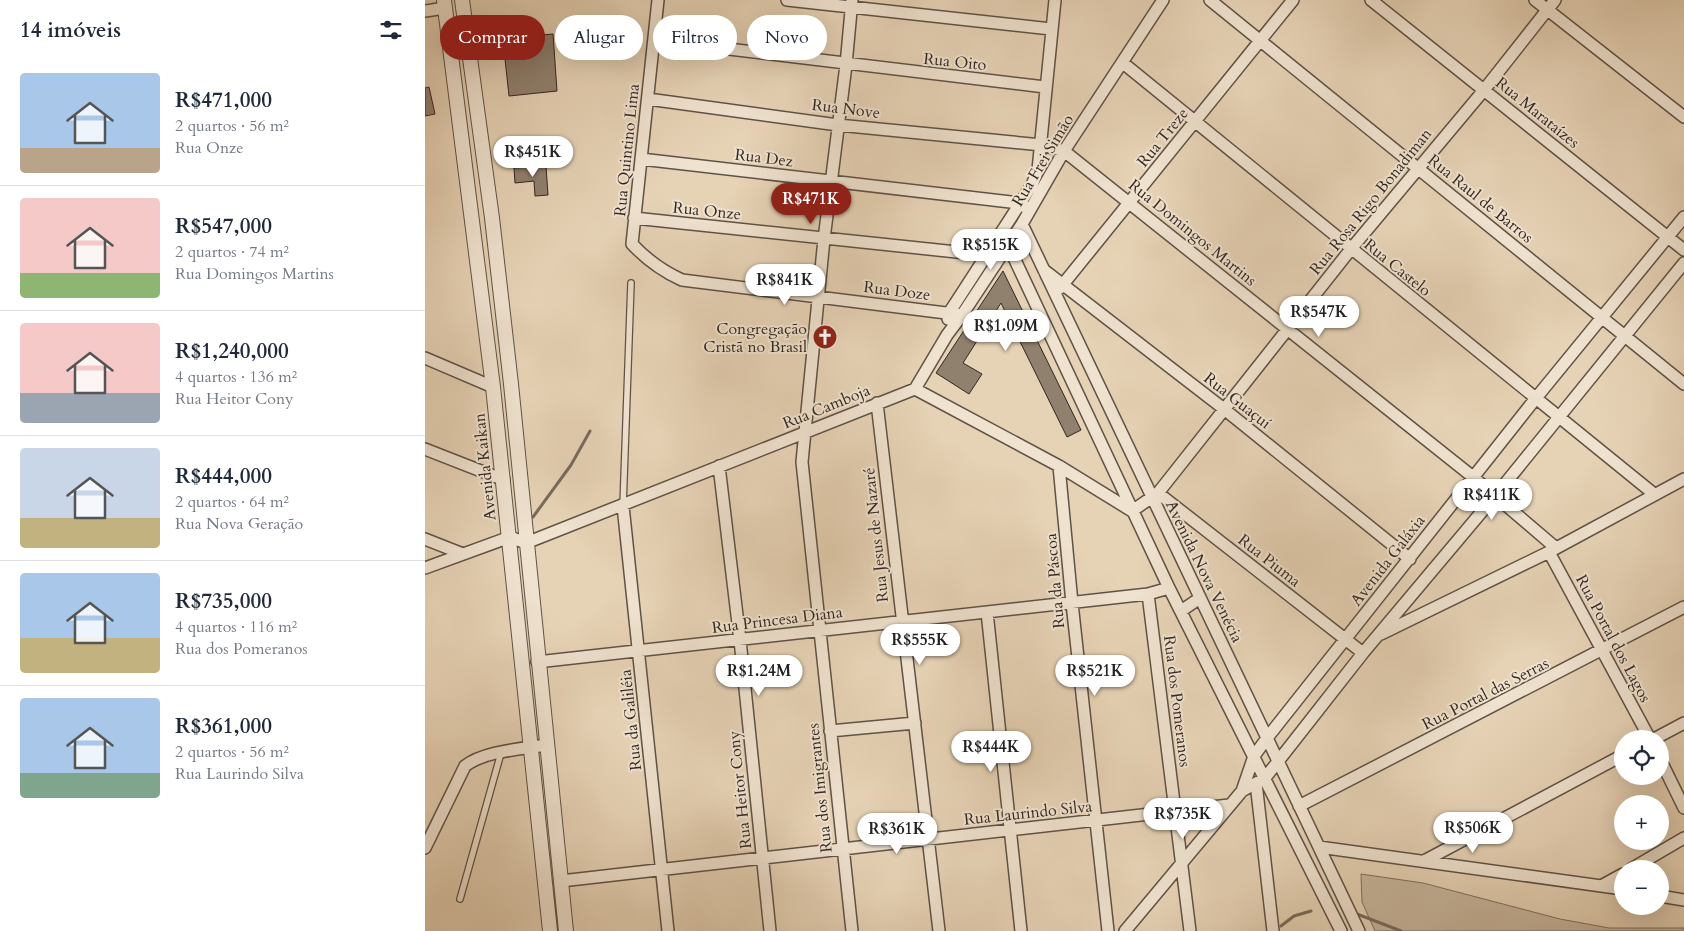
<!DOCTYPE html>
<html lang="pt">
<meta charset="utf-8">
<style>
:root{--surface:#fff;--page:#f6f6f7;--text:#1f2937;--muted:#747a83;--line:#e0e1e3;--accent:#8f2418}
body{margin:0;font-family:Cardo,serif;background:var(--page);color:var(--text);height:100vh;display:flex;flex-direction:column;font-size:19px;white-space:nowrap}
*{box-sizing:border-box;margin:0}
p{font-size:16px;color:var(--muted)}
.icon{flex:none;width:28px;height:28px;fill:none;stroke:currentColor;stroke-width:2;stroke-linecap:round;stroke-linejoin:round}
.map{position:relative;flex:1;overflow:hidden}
.details{display:flex;flex-direction:column;background:var(--surface);width:425px}
.details>*{flex:none}
.banner{position:absolute;left:15px;top:15px;width:475px;height:45px;display:flex;gap:10px}
.controls{position:absolute;left:1189px;top:730px;display:grid;gap:10px}
.controls a{display:grid;place-items:center;width:55px;height:55px;border-radius:50%;background:var(--surface);box-shadow:0 5px 20px #0002;font-size:25px}
.price{position:absolute;translate:-50% -42px;padding:0 11px;border-radius:18px;background:#fff;color:#222;font-size:16px;line-height:32px;filter:drop-shadow(0 1px 2px #0008)}
.price::after{content:'';position:absolute;left:50%;top:30px;width:15px;height:11px;margin-left:-8px;background:inherit;clip-path:polygon(0 0,100% 0,50% 100%)}
.price.current{background:var(--accent);color:#fff}
ul{padding:0;list-style:none}
li{display:flex;align-items:center;gap:15px;height:125px;padding:0 20px}
li+li{border-top:1px solid var(--line)}
li span{display:grid;place-items:center;flex:none;width:140px;height:100px;border-radius:5px;color:#555}
li>.icon{margin-inline-start:auto}
span .icon{width:60px;height:60px;fill:#fffc;stroke-width:1}
li b{font-size:21px}
h2{display:flex;justify-content:space-between;align-items:center;height:60px;padding:0 20px;font-size:21px}
.pill{padding:0 18px;border-radius:22px;background:var(--surface);box-shadow:0 5px 20px #0002;font-size:18px;line-height:45px}
.pill.current{background:var(--accent);color:#fff}
main{display:flex;flex:1;min-height:0}
.map>svg:first-child{display:block}
.green{fill:#c7b59c;stroke:#7c6e5e}
.lines{fill:none;stroke-linecap:round;stroke-linejoin:round}
.stream{stroke:#796b5c;stroke-width:3}
.building{fill:#90806e;stroke:#322721}
.service-casing{stroke:#5f5246;stroke-width:8}
.minor-casing{stroke:#5f5246;stroke-width:14}
.tertiary-casing{stroke:#5f5246;stroke-width:16}
.service{stroke:#efe2cf;stroke-width:5.5}
.minor{stroke:#efe2cf;stroke-width:11}
.tertiary{stroke:#efe2cf;stroke-width:14}
.labels{text-anchor:middle;stroke-width:4;stroke-linejoin:round;paint-order:stroke}
.street-label{font-size:16px;fill:#322721;stroke:#efe2cf}
.poi-label{font-size:16px;fill:#322721;stroke:#efe2cf;text-anchor:end}
</style>
<main>
<section class="details">
<h2>14 imóveis<svg class="icon" aria-label="filters" viewBox="0 0 24 24"><path d="M4 7h16M4 17h16"/><circle cx="9" cy="7" r="2"/><circle cx="15" cy="17" r="2"/></svg></h2>
<ul>
<li><span style="background:linear-gradient(#a9c7e8 75%,#b9a48a 0)"><svg class="icon" aria-label="home" viewBox="0 0 24 24"><path d="M3 11l9-7 9 7M6 9v11h12V9"/></svg></span><div><b>R$471,000</b><p>2 quartos · 56 m²</p><p>Rua Onze</p></div></li>
<li><span style="background:linear-gradient(#f6c9c9 75%,#8fb573 0)"><svg class="icon" aria-label="home" viewBox="0 0 24 24"><path d="M3 11l9-7 9 7M6 9v11h12V9"/></svg></span><div><b>R$547,000</b><p>2 quartos · 74 m²</p><p>Rua Domingos Martins</p></div></li>
<li><span style="background:linear-gradient(#f6c9c9 70%,#9aa5b1 0)"><svg class="icon" aria-label="home" viewBox="0 0 24 24"><path d="M3 11l9-7 9 7M6 9v11h12V9"/></svg></span><div><b>R$1,240,000</b><p>4 quartos · 136 m²</p><p>Rua Heitor Cony</p></div></li>
<li><span style="background:linear-gradient(#c9d6e8 70%,#c2b280 0)"><svg class="icon" aria-label="home" viewBox="0 0 24 24"><path d="M3 11l9-7 9 7M6 9v11h12V9"/></svg></span><div><b>R$444,000</b><p>2 quartos · 64 m²</p><p>Rua Nova Geração</p></div></li>
<li><span style="background:linear-gradient(#a9c7e8 65%,#c2b280 0)"><svg class="icon" aria-label="home" viewBox="0 0 24 24"><path d="M3 11l9-7 9 7M6 9v11h12V9"/></svg></span><div><b>R$735,000</b><p>4 quartos · 116 m²</p><p>Rua dos Pomeranos</p></div></li>
<li><span style="background:linear-gradient(#a9c7e8 75%,#7fa58c 0)"><svg class="icon" aria-label="home" viewBox="0 0 24 24"><path d="M3 11l9-7 9 7M6 9v11h12V9"/></svg></span><div><b>R$361,000</b><p>2 quartos · 56 m²</p><p>Rua Laurindo Silva</p></div></li>
</ul>
</section>
<div class="map">
<svg width="1259" height="931" viewBox="0 0 1259 931">
<rect width="100%" height="100%" fill="#e6d2b5"/>
<filter id="stains"><feTurbulence type="fractalNoise" baseFrequency=".004" numOctaves="4"/><feColorMatrix values="0 0 0 0 .2 0 0 0 0 .09 0 0 0 0 .02 0 0 0 .5 -.17"/></filter>
<radialGradient id="worn" r=".72"><stop offset=".6" stop-color="#630" stop-opacity="0"/><stop offset="1" stop-color="#630" stop-opacity=".3"/></radialGradient>
<!-- green -->
<path class="green" d="M936,874L998,883L1135,919L1184,928H1259V931H950L937,902Z"/>
<g class="lines">
<!-- stream -->
<path class="stream" d="M108,517L146,465L165,431
M932,914L976,931
M856,926L869,916L886,911"/>
</g>
<!-- building -->
<path class="building" d="M116,31V35L128,34L132,91L84,96L80,59L89,58L88,40L98,39L97,33Z
M4,87L10,114L0,116V88Z
M121,166L123,195L110,196L109,181L90,183L89,168Z
M578,271L656,430L642,437L576,303L538,363L557,374L544,394L511,373Z"/>
<g class="lines">
<defs>
<path id="service" d="M198,506L206,283
M35,899L76,753"/>
<path id="minor" d="M233,0L207,244C222,260 237,271 257,280L537,315
M362,0L626,29
M785,0L1259,384
M946,0L1259,250
M1110,0L1259,117
M0,11L20,8
M229,40L620,87
M698,63L1229,494
M223,99L413,125L617,145L639,151L1048,477L1131,548
M216,159L594,203L605,210
M209,218L560,255
M597,224L934,931
M583,245L744,588L916,931
M619,270L799,409L985,559
M635,288L868,0
M523,319L524,313L607,185L613,170L630,0
M0,358L68,387
M490,389L522,335L537,315L597,224L639,151L738,0
M452,403L514,931
M0,449L79,480
M294,466L315,640L345,931
M634,466L647,603L683,931
M733,493L938,653
M198,506L243,931
M0,539L38,554
M1124,552L1225,739
M0,568L85,537L101,543L490,389L634,466L707,511L733,493L926,249L1059,90L1130,0
M723,594L765,931
M756,611L775,598
M562,612L596,931
M956,634L1124,552L1259,479
M112,662L723,594L744,588
M405,731L490,723
M1229,739L1259,723
M1235,759L1259,808
M831,783L848,931
M817,791L829,756L842,738L1111,398L1259,217
M874,806L1259,607
M894,847L1198,889
M0,848L40,766C59,751 97,749 121,745
M999,861L1198,755
M1206,869L1259,838
M136,881L804,805
M1178,885L1198,874
M1235,896L1259,900
M427,931L377,462L399,239L421,65L427,0
M700,931L817,791L840,778L938,653L1070,496L1259,263"/>
<path id="tertiary" d="M19,0L68,387L125,931
M37,0L67,218L86,384L141,931"/>
</defs>
<!-- service casing -->
<use href="#service" class="service-casing"/>
<!-- minor casing -->
<use href="#minor" class="minor-casing"/>
<!-- tertiary casing -->
<use href="#tertiary" class="tertiary-casing"/>
<!-- service -->
<use href="#service" class="service"/>
<!-- minor -->
<use href="#minor" class="minor"/>
<!-- tertiary -->
<use href="#tertiary" class="tertiary"/>
</g>
<!-- icons -->
<defs>
<symbol id="church-disc" viewBox="-11 -11 22 22"><circle r="9.5" fill="#8f2418" stroke="#efe2cf"/><path d="M-1.2-6h2.4v3.5h3.3v2.4h-3.3V6h-2.4V-.1h-3.3v-2.4h3.3Z" fill="#fff"/></symbol>
</defs>
<g fill-rule="evenodd">
<use href="#church-disc" x="386" y="323" width="28" height="28"/>
</g>
<g class="labels">
<!-- street labels -->
<g class="street-label">
<text transform="translate(530 61) rotate(6)" y="6">Rua Oito</text>
<text transform="translate(421 108) rotate(7)" y="6">Rua Nove</text>
<text transform="translate(1113 112) rotate(39)" y="6">Rua Marataízes</text>
<text transform="translate(737 137) rotate(-51)" y="6">Rua Treze</text>
<text transform="translate(201 150) rotate(-84)" y="6">Rua Quintino Lima</text>
<text transform="translate(339 157) rotate(7)" y="6">Rua Dez</text>
<text transform="translate(617 160) rotate(-59)" y="6">Rua Frei Simão</text>
<text transform="translate(1056 198) rotate(39)" y="6">Rua Raul de Barros</text>
<text transform="translate(945 201) rotate(-51)" y="6">Rua Rosa Rigo Bonadiman</text>
<text transform="translate(282 210) rotate(6)" y="6">Rua Onze</text>
<text transform="translate(768 232) rotate(39)" y="6">Rua Domingos Martins</text>
<text transform="translate(973 267) rotate(39)" y="6">Rua Castelo</text>
<text transform="translate(472 290) rotate(7)" y="6">Rua Doze</text>
<text transform="translate(813 400) rotate(38)" y="6">Rua Guaçuí</text>
<text transform="translate(401 406) rotate(-22)" y="6">Rua Camboja</text>
<text transform="translate(59 467) rotate(-96)" y="6">Avenida Kaikan</text>
<text transform="translate(450 535) rotate(-96)" y="6">Rua Jesus de Nazaré</text>
<text transform="translate(845 560) rotate(38)" y="6">Rua Piuma</text>
<text transform="translate(962 560) rotate(-52)" y="6">Avenida Galáxia</text>
<text transform="translate(780 571) rotate(64)" y="6">Avenida Nova Venécia</text>
<text transform="translate(629 581) rotate(-95)" y="6">Rua da Páscoa</text>
<text transform="translate(352 619) rotate(-7)" y="6">Rua Princesa Diana</text>
<text transform="translate(1189 638) rotate(62)" y="6">Rua Portal dos Lagos</text>
<text transform="translate(1060 693) rotate(-27)" y="6">Rua Portal das Serras</text>
<text transform="translate(753 701) rotate(83)" y="6">Rua dos Pomeranos</text>
<text transform="translate(205 720) rotate(-96)" y="6">Rua da Galiléia</text>
<text transform="translate(394 788) rotate(-96)" y="6">Rua dos Imigrantes</text>
<text transform="translate(314 790) rotate(-96)" y="6">Rua Heitor Cony</text>
<text transform="translate(603 812) rotate(-6)" y="6">Rua Laurindo Silva</text>
</g>
<!-- poi labels -->
<g class="poi-label">
<text x="382" y="334">Congregação<tspan x="382" dy="18">Cristã no Brasil</tspan></text>
</g>
</g>
<rect width="100%" height="100%" filter="url(#stains)"/>
<rect width="100%" height="100%" fill="url(#worn)"/>
</svg>
<div class="controls">
<a><svg class="icon" aria-label="locate" viewBox="0 0 24 24"><circle cx="12" cy="12" r="6"/><path d="M12 2v4M12 18v4M2 12h4M18 12h4"/></svg></a>
<a>+</a>
<a>−</a>
</div>
<b class="price" style="left:108px;top:178px">R$451K</b>
<b class="price current" style="left:386px;top:225px">R$471K</b>
<b class="price" style="left:566px;top:271px">R$515K</b>
<b class="price" style="left:360px;top:306px">R$841K</b>
<b class="price" style="left:894px;top:338px">R$547K</b>
<b class="price" style="left:581px;top:352px">R$1.09M</b>
<b class="price" style="left:1067px;top:521px">R$411K</b>
<b class="price" style="left:495px;top:666px">R$555K</b>
<b class="price" style="left:334px;top:697px">R$1.24M</b>
<b class="price" style="left:670px;top:697px">R$521K</b>
<b class="price" style="left:566px;top:773px">R$444K</b>
<b class="price" style="left:758px;top:840px">R$735K</b>
<b class="price" style="left:1048px;top:854px">R$506K</b>
<b class="price" style="left:472px;top:855px">R$361K</b>
<div class="banner">
<a class="pill current">Comprar</a>
<a class="pill">Alugar</a>
<a class="pill">Filtros</a>
<a class="pill">Novo</a>
</div>
</div>
</main>
